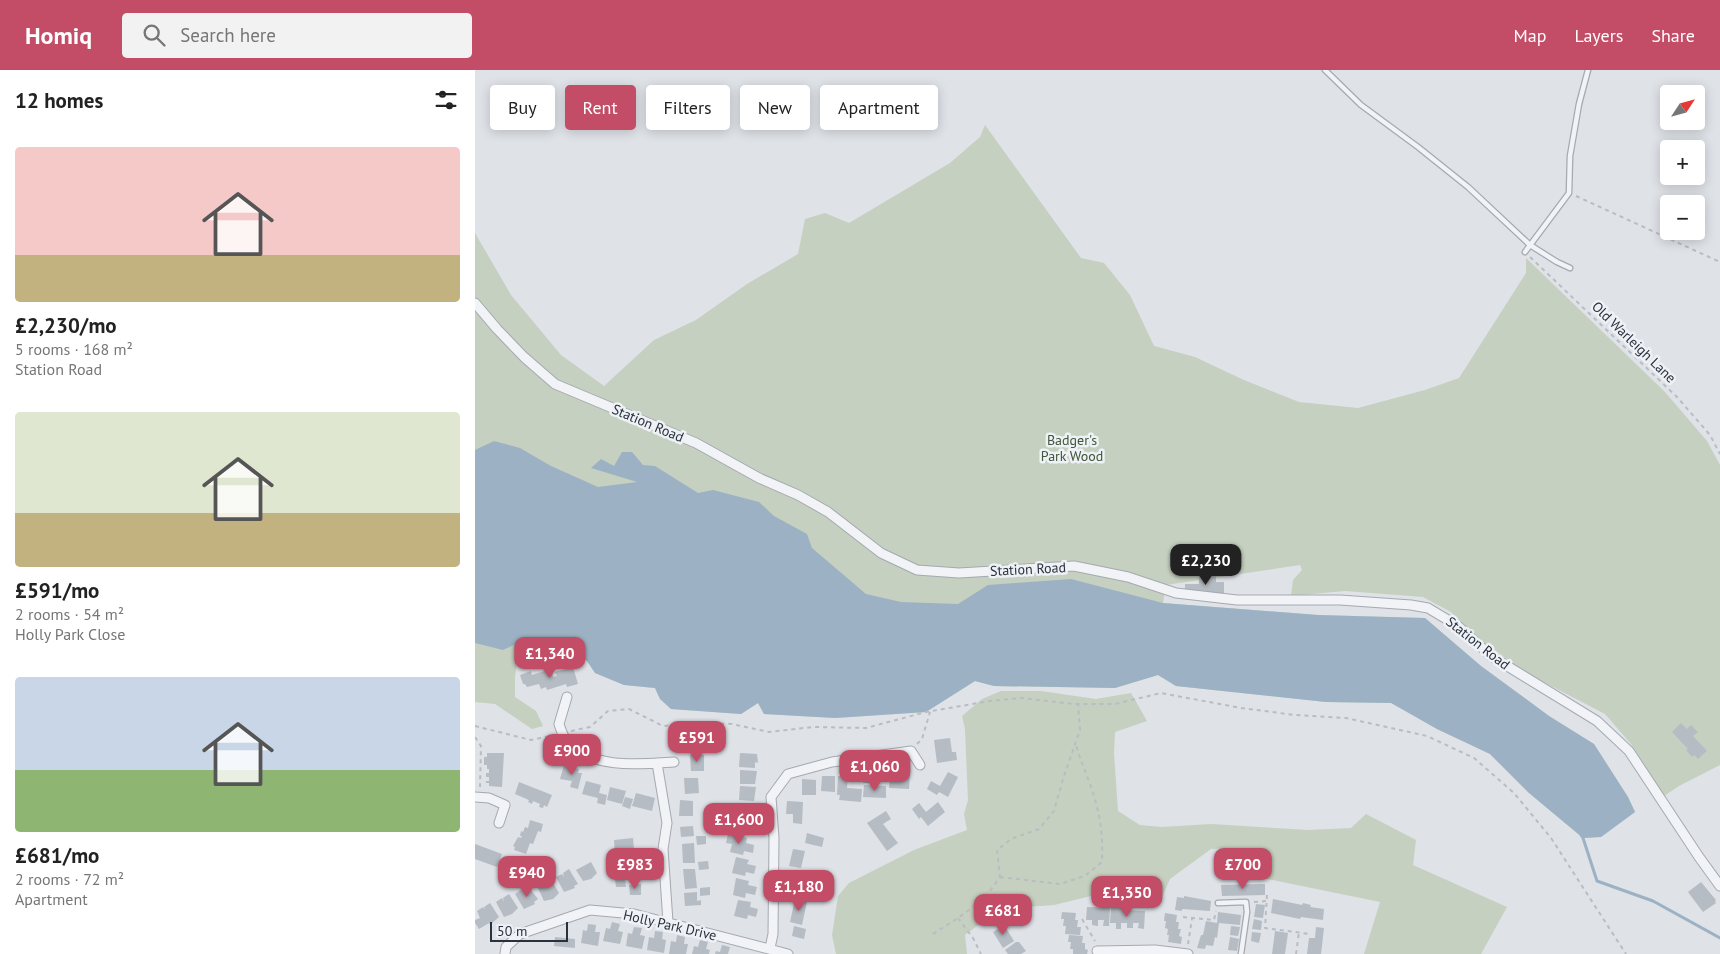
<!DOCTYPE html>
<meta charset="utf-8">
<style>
:root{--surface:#fff;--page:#f2f2f2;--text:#222;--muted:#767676;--accent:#c34c66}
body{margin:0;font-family:"PT Sans",sans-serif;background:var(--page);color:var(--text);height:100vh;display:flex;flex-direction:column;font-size:19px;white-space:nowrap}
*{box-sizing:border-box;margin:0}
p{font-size:16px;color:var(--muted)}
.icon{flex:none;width:28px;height:28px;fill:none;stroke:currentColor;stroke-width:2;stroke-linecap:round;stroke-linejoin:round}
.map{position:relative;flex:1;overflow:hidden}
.panel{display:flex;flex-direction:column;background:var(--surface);width:475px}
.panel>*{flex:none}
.top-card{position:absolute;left:15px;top:15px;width:475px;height:45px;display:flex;gap:10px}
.needle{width:32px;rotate:54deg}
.fabs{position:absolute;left:1185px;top:15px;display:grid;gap:10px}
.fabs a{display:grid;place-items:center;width:45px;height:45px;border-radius:5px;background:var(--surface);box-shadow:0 2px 12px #0003;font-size:25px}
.scale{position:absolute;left:15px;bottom:12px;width:78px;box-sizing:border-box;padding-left:5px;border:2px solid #29313d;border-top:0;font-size:14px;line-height:18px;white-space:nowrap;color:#29313d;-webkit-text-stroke:4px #eef1f5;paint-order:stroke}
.price{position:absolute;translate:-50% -42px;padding:0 11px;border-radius:10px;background:var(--accent);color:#fff;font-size:16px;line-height:32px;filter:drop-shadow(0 1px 2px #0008)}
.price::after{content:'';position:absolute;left:50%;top:30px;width:15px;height:11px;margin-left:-8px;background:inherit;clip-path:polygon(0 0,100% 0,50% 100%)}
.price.active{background:#222;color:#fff}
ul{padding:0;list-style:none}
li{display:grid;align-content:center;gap:10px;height:265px;padding:0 15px}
li span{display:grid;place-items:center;height:155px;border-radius:5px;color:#555}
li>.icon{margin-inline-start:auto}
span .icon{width:90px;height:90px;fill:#fffc;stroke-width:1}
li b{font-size:21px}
h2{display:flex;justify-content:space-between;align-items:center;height:60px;padding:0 15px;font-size:21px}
.chip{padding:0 18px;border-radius:5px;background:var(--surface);box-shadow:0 2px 12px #0003;font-size:18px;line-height:45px}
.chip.active{background:var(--accent);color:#fff}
header{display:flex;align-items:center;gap:30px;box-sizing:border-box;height:70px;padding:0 25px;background:var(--accent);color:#fff}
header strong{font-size:24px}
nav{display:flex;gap:28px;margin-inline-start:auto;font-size:18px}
.search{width:350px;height:45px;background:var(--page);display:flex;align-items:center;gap:12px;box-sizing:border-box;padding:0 18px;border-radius:5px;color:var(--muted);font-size:19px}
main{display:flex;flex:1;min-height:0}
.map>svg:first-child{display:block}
.green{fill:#c5d0c0}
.water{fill:#9cb2c4}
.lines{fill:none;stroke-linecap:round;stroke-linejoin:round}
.stream{stroke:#9cb2c4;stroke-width:3}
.building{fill:#b6bcc3}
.service-casing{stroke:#a5a9b1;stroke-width:7}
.minor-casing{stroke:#a5a9b1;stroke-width:11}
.path{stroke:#b9bdc2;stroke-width:2;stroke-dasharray:4 4;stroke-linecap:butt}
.service{stroke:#f1f3f6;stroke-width:4.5}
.minor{stroke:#f1f3f6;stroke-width:9}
.labels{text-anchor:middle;stroke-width:5;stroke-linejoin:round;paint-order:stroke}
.street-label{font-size:14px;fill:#29313d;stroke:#eef1f5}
.park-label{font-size:14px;fill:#405737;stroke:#eef1f5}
</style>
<header>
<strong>Homiq</strong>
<div class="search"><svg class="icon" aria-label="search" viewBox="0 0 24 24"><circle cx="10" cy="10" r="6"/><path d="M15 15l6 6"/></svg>Search here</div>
<nav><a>Map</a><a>Layers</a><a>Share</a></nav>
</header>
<main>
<section class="panel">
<h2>12 homes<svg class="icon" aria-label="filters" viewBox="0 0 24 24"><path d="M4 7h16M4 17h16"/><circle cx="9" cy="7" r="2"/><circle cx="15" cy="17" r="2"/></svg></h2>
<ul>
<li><span style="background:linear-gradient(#f6c9c9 70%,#c2b280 0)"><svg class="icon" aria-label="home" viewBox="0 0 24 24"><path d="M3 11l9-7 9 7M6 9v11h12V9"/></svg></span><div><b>£2,230/mo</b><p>5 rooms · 168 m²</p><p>Station Road</p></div></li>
<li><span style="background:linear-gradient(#dfe7d0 65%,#c2b280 0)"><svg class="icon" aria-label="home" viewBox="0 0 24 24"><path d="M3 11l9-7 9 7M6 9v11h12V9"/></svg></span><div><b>£591/mo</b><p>2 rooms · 54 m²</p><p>Holly Park Close</p></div></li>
<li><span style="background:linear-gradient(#c9d6e8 60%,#8fb573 0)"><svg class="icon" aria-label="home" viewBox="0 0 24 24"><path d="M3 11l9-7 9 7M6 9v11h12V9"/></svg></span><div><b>£681/mo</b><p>2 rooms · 72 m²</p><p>Apartment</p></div></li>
</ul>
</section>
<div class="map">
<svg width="1245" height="884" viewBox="0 0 1245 884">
<rect width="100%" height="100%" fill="#dfe2e7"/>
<!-- green -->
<path class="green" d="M510,55L606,188L629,193L655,225L679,276L720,287L769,310L824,332L883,338L950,320L984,308L1051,203V188L1190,322L1232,371L1245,395V695L1204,716L1189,726L1156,674L1130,644L1059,607L998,566L976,542L948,527L870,521L816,526L818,510L827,500L825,495L691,515L688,533L843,545L950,548L1006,596L1074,646L1119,674L1153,727L1160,742L1126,767L1108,768L1054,723L1015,684L962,659L917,633L851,632L701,616L683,605L640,618L519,616L500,611L451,642L360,648L289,644L283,633L266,644L196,639L185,629L180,618L149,615L120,603L112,591L83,575L45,572L40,607V627L61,641L68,656L57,659L20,634L0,632V163L36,225L86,285L129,316L179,270L221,250L272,214L323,184L330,149L350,143L374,153L475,93L505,67Z
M526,621H566L621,629L656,623L672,651L640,662L639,683L643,741L665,755L687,757L736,754L833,760L876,758L891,744L941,770L938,795L1032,837L1006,884H889L905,832L792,809L767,806L757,778L736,779L695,809L684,833L656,823L632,822L579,835L551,837L539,828L490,865L492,884H361L357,865L363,826L374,813L439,780L492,760L489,744L493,730L490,659L487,646L507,629Z"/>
<!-- water -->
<path class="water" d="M19,371L45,378L76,396L123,417L162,412L116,398L126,389L139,396L147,382H157L168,395L180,396L223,423L238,420L284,432L299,446L332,464L337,478L391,524L426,532L483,534L513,515L596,509L688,533L843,545L950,548L1006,596L1074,646L1119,674L1153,727L1160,742L1126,767L1108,768L1054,723L1015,684L962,659L916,633L851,632L701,616L683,605L640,618L519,616L500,611L451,642L360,648L289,644L283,633L266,644L196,639L185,629L180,618L149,615L120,603L112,591L83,575L45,572L28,580L0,573V380Z"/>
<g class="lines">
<!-- stream -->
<path class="stream" d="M1106,765L1108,768L1122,811L1178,831L1245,868"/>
</g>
<!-- building -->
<path class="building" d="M724,505H741V512H749V524L710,522V514H724Z
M98,597L103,614L92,617L91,614L72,620L71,617L66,619L64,614L52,617L50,614H48L45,605L56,601L57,605L76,599L78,607L82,606L80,602Z
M1206,653L1212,659L1216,655L1223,662L1218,666L1232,681L1223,689L1219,685L1217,687L1211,680L1213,679L1197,662Z
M475,668L477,682H481L482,690L462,693L459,670Z
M12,683H29L27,717L14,716V713H11V711H14V707H11V703H14V699H12V695H9V687H12Z
M265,683L282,684L283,693L280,692V698L264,697Z
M215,685H229V701H216Z
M89,695L104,699L103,703H107L103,719L95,717L97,711L85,709Z
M265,700L282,701L280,714H265Z
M423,701L435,702L434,719L414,718L415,708L423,709Z
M473,702L483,707L473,727L464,722L462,725L452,719L456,711L465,716Z
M388,704H397V713H388Z
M347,706H360V722L346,721Z
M363,706L373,707L372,718L387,719L386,732L364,730L365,725H362Z
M209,708H223L224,723L210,724Z
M327,709L341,710V725H327Z
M111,711L126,715L124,723L132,725L130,735L122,733L123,728L107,724Z
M44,712L77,725L72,737L69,735L68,738L64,737L65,734L58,731L57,734L53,732L54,730L40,724Z
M389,715L411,716V728L388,727Z
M265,716L281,717L279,731L264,730Z
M135,717L151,721L147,734L132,730Z
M161,723L180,728L177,741L157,736Z
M150,727L158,729L155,739L147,736Z
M205,730L218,731V746H204Z
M312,731L328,732L327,754L318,753V744H311Z
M463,732L470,742L453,756L446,747L444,749L437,739L444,733L451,742Z
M264,733L280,734L278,748L263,747Z
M411,741L416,749L408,754L423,773L412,781L392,753Z
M55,750L68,754L66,762L63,761L58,774L55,773L51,784L39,780L40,777L38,776L43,767L46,768L47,766H45L46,761L48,762L50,757L53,758Z
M218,756L219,766L206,767L205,757Z
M332,763L349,768L347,777L330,773Z
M253,764L272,768L271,773L279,775L278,783L269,781L268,785L255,782L257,774L251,773Z
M221,766H231V774L222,775Z
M158,768L159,779H150L151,786L149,787V791H139V787L133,788L132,784L140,783L139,770Z
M219,773L220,793H208L207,774Z
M0,774L27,784L22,797L0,789Z
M318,779L330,781L326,798L314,796Z
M261,787L274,790L272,794L281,796L279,804L271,802L270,806L257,803Z
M165,788L166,808L154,809L153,789Z
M233,791L234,799L224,800L223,792Z
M116,792L122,803L116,809L108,811L101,800Z
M94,799L103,814L99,816L100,818L89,822L81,807L87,804L89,807L88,803Z
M208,799H220L222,818L210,819Z
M319,805L331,808L327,825L315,823Z
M75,808L84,823L78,829L69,831L62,816L68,812L70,816L69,812Z
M261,808L274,811L273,815L282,817L280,825L271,823L270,828L258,825Z
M140,809H150L151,817H141Z
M1226,812L1241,830L1240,831L1241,833L1228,842L1213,822Z
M166,814V825H155L154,815Z
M790,814V825L747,826L746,815Z
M53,816L63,829L59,832L60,834L49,839L40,824L46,820L48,823L47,820Z
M235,817V825L225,826V818Z
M222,822V831L226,830V835L210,836L209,823Z
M34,824L43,838L37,844L29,847L21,832L27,828L29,832L28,828Z
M709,826L736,831L735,841L707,839V841L700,840L702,827L709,828Z
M320,829L332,832L327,855L315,852Z
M798,829L827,835L828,833L836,835L835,837L849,839L848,850L826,847L825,849L796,843Z
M263,830L276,832L275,837L283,839L281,847L273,845L272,849L259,846Z
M15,833L24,847L15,855L14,853L4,859L0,853V850L5,848L2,841L8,837L11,840L9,837Z
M781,834L790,835L788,848L779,847Z
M636,836L647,837V840L670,841L669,859L663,858L664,853H658V858H652V853H646V859H641V853H635Z
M612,837L635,838L634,856H628L629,850H623V856L617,855V850H611Z
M587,842L601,843L600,850H603L602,857H606L605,865L590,864L591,856H588L589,849H586Z
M743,842L766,845L765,855L744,853L742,868L740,867L738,876L731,875L730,879L722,878L726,865H728L731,851L742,853Z
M690,843L702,845L701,852H704L703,859H706L704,866L707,867L706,874L693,872L694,865H692L693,859L690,858L691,851H689Z
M779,849L787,851L786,860L777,859Z
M137,852L145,854L143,861L148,862L145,874L128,871L131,858L135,859Z
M113,854L121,855L120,862H125L123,876L106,873L108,860L112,861Z
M529,855L539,871L528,878L518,862Z
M319,856L331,859L329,869L317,866Z
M756,856L765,857L763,866L755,865Z
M159,857L167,858L165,865L170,866L167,879L151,876L153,863L157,864Z
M841,857L849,858L846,884H832L834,868H840Z
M180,861L188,862L187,869L191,870L189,883L172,880L174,867L179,868Z
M800,861L813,863L810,884H797Z
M777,862L786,863L784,873L776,871Z
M202,865L210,867L209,874H213L211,884H194L196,871L201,872Z
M594,865L608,866L607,873H610V879L613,880L612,884H598V879H595L596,872H593Z
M80,867L100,869V878L79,876Z
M755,867L764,869L762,881L753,880Z
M225,870L233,872L231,879L235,880L234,884H217L219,876L223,877Z
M541,872H544L551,881L546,884H533L530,880Z
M247,875L255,877L253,884H240L241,881L245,882Z"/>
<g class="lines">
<defs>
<path id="service" d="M850,0L886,35L943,77L993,117L1055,175L1082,192L1095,198
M1050,182L1094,123L1095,86L1104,34L1113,0
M743,833L771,832L772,842L766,884"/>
<path id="minor" d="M0,233L22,259L49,287L80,314L221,373L284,408L323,425L353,442L406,483L442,500L484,503L599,496L653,507L701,523L762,530H865L936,535L953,538L983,556L1016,586L1122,651L1154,681L1224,787L1245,816
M92,627L84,654C86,660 88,667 92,671C117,700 166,694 199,692
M182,693L192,753L188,779L193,852
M0,727L14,728L30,735L24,753
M295,878L298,864L299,768L296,727L313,704L357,692L436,681L445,695
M622,881L680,880L713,884
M30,884L31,877L45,864L115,840L159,844L313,884"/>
</defs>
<!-- service casing -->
<use href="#service" class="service-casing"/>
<!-- minor casing -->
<use href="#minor" class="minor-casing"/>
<!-- path -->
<path class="path" d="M1101,126L1245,192
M1055,187L1202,327L1235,365L1245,384
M0,656L56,670L79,665
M96,661L115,657L133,641L154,639L188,656L229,653L257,654L294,662L338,657L391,658L451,642L515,631L546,628L598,634H640L686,623L766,638L820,645L871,648L952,666L999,688L1039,723L1076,768L1151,884
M0,667L6,676L5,717
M442,674L447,669L455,642
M525,807L585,814L610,806L627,792C628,769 626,749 619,726C614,709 606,693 601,675
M792,825L790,858L835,864
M779,832L792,831
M708,847L739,850L741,841
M483,848L498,868L506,884
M607,849L620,871
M458,864L483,848L509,829L525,807L522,780L536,769L564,759L579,741L588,709L605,660L603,634
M713,874L717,849
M821,884L824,862"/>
<!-- service -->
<use href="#service" class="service"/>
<!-- minor -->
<use href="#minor" class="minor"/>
</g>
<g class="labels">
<!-- street labels -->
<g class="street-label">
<text transform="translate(1159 272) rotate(44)" y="5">Old Warleigh Lane</text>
<text transform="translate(173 353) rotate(23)" y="5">Station Road</text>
<text transform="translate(553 499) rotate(-3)" y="5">Station Road</text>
<text transform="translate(1003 573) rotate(38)" y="5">Station Road</text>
<text transform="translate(195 855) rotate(13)" y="5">Holly Park Drive</text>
</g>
<!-- park labels -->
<g class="park-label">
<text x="597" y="375">Badger's<tspan x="597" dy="16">Park Wood</tspan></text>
</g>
</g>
</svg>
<div class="fabs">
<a><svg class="needle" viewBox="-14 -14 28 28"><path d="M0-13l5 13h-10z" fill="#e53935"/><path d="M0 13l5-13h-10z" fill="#767676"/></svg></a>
<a>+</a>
<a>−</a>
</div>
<div class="scale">50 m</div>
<b class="price active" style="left:731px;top:516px">£2,230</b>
<b class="price" style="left:75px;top:609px">£1,340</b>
<b class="price" style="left:222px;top:693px">£591</b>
<b class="price" style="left:97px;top:706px">£900</b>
<b class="price" style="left:400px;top:722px">£1,060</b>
<b class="price" style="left:264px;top:775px">£1,600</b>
<b class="price" style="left:160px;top:820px">£983</b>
<b class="price" style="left:768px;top:820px">£700</b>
<b class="price" style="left:52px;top:828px">£940</b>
<b class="price" style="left:324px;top:842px">£1,180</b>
<b class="price" style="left:652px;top:848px">£1,350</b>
<b class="price" style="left:528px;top:866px">£681</b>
<div class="top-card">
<a class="chip">Buy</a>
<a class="chip active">Rent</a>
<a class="chip">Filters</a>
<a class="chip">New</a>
<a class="chip">Apartment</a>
</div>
</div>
</main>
